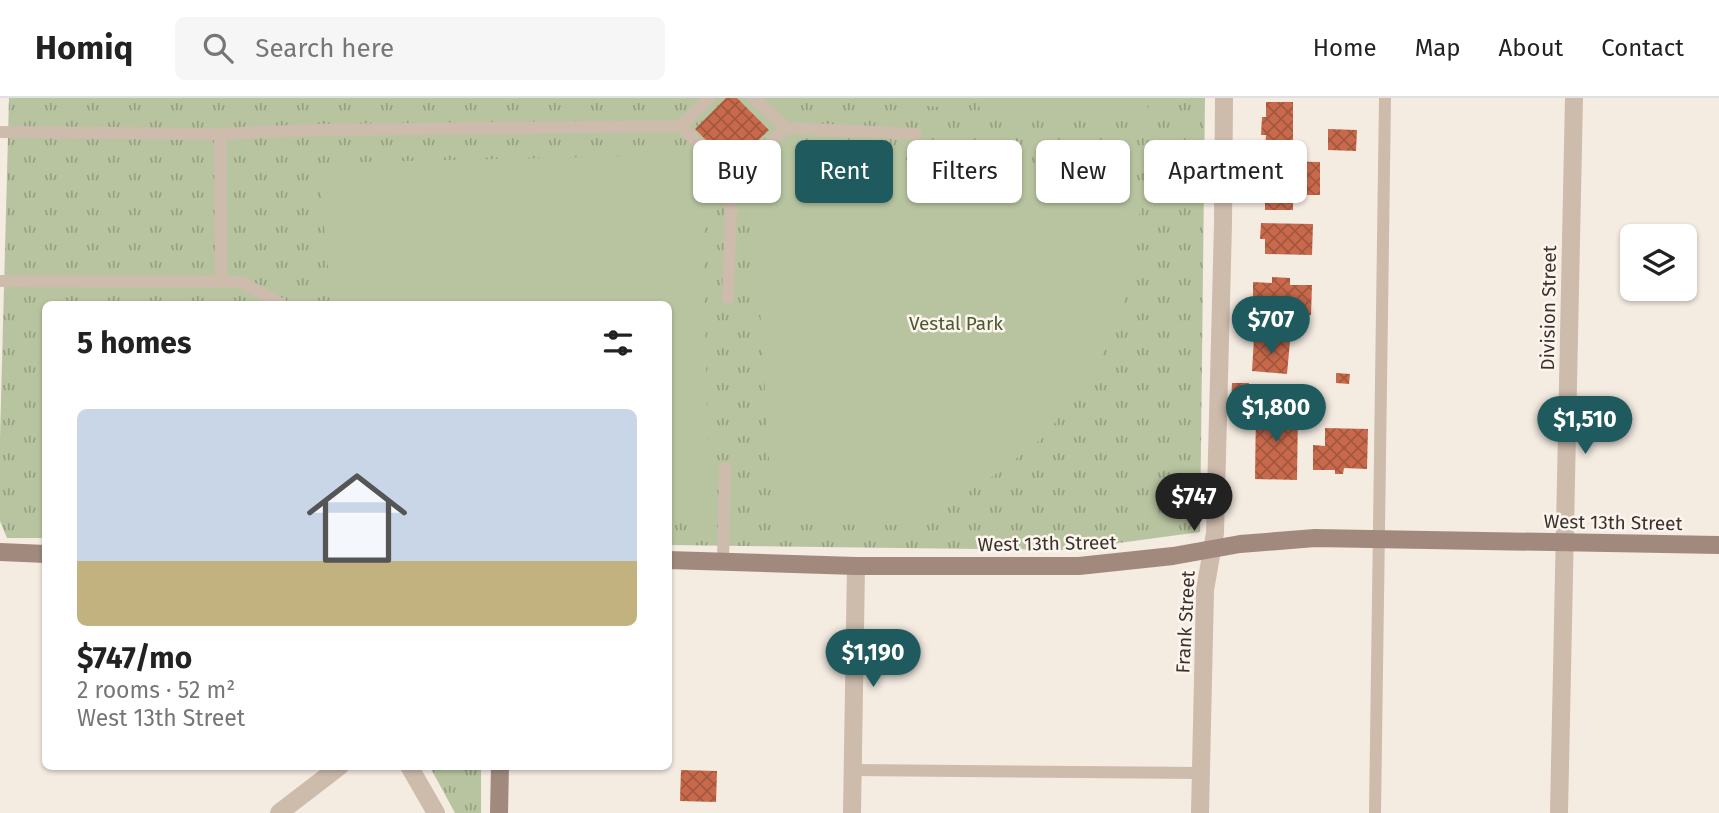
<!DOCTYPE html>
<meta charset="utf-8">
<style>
:root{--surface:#fff;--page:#f6f6f6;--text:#222;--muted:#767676;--line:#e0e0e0;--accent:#1f5a5e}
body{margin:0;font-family:"Fira Sans",sans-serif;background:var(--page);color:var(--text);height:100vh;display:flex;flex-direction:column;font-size:26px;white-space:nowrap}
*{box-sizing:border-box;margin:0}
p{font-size:23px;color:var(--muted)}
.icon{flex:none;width:38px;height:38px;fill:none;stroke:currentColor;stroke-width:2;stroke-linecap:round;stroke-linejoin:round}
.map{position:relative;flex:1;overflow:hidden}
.details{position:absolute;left:42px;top:203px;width:630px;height:469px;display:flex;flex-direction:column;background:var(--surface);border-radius:10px;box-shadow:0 2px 5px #0004}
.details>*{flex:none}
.hud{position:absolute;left:693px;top:42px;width:665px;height:63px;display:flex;gap:14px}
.tools{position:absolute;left:1620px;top:126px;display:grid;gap:14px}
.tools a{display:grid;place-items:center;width:77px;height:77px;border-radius:10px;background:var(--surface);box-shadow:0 2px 5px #0004;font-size:35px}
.price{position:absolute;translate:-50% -60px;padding:0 16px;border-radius:24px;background:var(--accent);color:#fff;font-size:23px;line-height:46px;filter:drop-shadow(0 2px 4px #0008)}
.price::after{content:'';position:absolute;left:50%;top:42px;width:21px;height:16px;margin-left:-10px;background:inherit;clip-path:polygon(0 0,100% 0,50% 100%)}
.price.active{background:#222;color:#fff}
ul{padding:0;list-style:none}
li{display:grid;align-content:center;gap:14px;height:371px;padding:0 35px}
li span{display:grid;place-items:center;height:217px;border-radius:10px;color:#555}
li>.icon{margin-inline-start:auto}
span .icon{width:126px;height:126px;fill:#fffc;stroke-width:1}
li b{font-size:30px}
h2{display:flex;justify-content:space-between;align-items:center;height:84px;padding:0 35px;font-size:30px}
.tag{padding:0 24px;border-radius:10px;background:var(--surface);box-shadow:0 2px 5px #0004;font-size:24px;line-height:63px}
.tag.active{background:var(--accent);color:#fff}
header{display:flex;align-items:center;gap:42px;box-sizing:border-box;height:98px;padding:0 35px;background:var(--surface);border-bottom:2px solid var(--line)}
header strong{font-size:33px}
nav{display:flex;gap:38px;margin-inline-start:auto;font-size:24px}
.search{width:490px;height:63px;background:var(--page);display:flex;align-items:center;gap:18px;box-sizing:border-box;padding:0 24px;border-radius:10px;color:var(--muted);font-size:26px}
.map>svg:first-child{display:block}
.grass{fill:url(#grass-tufts)}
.pitch{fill:#b8c4a0}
.building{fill:url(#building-cross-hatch)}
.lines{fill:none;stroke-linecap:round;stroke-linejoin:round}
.lane{stroke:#cdbbac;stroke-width:12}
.street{stroke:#cdbbac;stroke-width:18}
.secondary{stroke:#a18a7d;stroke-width:18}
.labels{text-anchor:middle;stroke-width:5;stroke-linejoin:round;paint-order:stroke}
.street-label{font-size:19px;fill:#3b302b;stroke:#fbf5ee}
.park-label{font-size:19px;fill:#4a5a2e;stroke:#fbf5ee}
</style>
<header>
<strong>Homiq</strong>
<div class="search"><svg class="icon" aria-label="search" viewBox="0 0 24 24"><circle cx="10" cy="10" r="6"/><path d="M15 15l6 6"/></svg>Search here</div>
<nav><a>Home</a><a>Map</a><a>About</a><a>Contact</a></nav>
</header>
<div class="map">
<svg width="1719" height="715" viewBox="0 0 1719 715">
<defs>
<pattern id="grass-tufts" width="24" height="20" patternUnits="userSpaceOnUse" patternTransform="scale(1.75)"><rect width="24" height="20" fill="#b8c4a0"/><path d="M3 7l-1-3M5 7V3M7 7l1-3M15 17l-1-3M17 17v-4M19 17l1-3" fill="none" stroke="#97a083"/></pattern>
<pattern id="building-cross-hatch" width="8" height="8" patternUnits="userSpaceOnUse" patternTransform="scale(1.75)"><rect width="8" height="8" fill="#c8694b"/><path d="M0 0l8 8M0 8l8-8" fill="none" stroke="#a4573f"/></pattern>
</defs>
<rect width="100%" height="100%" fill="#f4ebe1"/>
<!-- grass -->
<path class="grass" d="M9,0H1205L1200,434L1067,452L669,447L668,206H46L45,440H7L0,423V341Z
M430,669H481V715H455Z"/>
<!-- pitch -->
<path class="pitch" d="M792,0H961L960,10Z
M972,0H1148L1147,25L982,12Z
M686,57L706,76L704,158L709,426L669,425L668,206H338L329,179L318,65Z
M776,57L1143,84L1131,183L1111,242L1077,296L1044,339L993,378L943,410L892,427L773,426L756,143V77Z"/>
<!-- building -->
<path class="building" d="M726,0H737L769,32L732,68L695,31Z
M1266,4H1293V52L1265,51L1266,37H1261L1262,19H1266Z
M1328,31L1357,32L1356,53L1328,52Z
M1264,63L1320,64V97H1293V112H1265V86H1260V73H1264Z
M1261,125L1313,126L1312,157L1265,156V141H1260Z
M1272,179L1290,180V187H1312L1311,217L1253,216V184L1272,185Z
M1254,240L1290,243L1287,276L1252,273Z
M1336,275L1350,276L1349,286L1336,285Z
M1232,285H1249L1248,309H1231Z
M1256,310L1298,311L1297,382L1255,381Z
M1325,330L1368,331L1367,371L1344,370L1343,376H1335V372H1313V347L1325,348Z
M681,672L717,673L716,704L680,703Z"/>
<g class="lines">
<!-- lane -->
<path class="lane" d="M754,0L786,30L916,36
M681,28L732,79
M0,34L220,36L316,32L681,28L709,0
M220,36L221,183
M0,183L242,184L281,206
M728,200L732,79L786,30
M723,463L725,370
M853,672L1201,675
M1375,715L1385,0"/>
<!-- street -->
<path class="street" d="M409,668L436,715
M279,715L340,668
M852,715L856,468
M1200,715L1205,492L1215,435L1223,126L1224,0
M1559,715L1574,0"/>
<!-- secondary -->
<path class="secondary" d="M0,454L46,456
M668,462L856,468H1079L1173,458L1240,446L1315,440L1719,447
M499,715L500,668"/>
</g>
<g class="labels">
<!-- street labels -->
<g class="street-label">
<text transform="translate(1548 210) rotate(-89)" y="7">Division Street</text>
<text transform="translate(1613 424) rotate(1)" y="7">West 13th Street</text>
<text transform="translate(1047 445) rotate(-1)" y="7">West 13th Street</text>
<text transform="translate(1185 524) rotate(-87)" y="7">Frank Street</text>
</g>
<!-- park labels -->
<g class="park-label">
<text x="956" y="232">Vestal Park</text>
</g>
</g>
</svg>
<div class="tools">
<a><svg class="icon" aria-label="layers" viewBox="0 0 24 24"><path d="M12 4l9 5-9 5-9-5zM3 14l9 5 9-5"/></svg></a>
</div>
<b class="price" style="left:1271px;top:258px">$707</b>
<b class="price" style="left:1276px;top:346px">$1,800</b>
<b class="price" style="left:1585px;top:358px">$1,510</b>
<b class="price active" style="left:1194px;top:435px">$747</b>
<b class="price" style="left:873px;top:591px">$1,190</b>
<div class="hud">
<a class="tag">Buy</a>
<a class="tag active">Rent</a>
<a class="tag">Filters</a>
<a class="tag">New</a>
<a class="tag">Apartment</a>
</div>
<section class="details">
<h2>5 homes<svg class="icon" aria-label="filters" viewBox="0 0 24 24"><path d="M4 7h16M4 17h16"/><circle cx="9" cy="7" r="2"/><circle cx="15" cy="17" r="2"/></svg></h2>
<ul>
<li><span style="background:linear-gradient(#c9d6e8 70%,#c2b280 0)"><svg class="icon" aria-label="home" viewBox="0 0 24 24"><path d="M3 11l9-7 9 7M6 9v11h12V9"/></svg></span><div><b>$747/mo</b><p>2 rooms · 52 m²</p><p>West 13th Street</p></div></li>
</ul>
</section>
</div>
